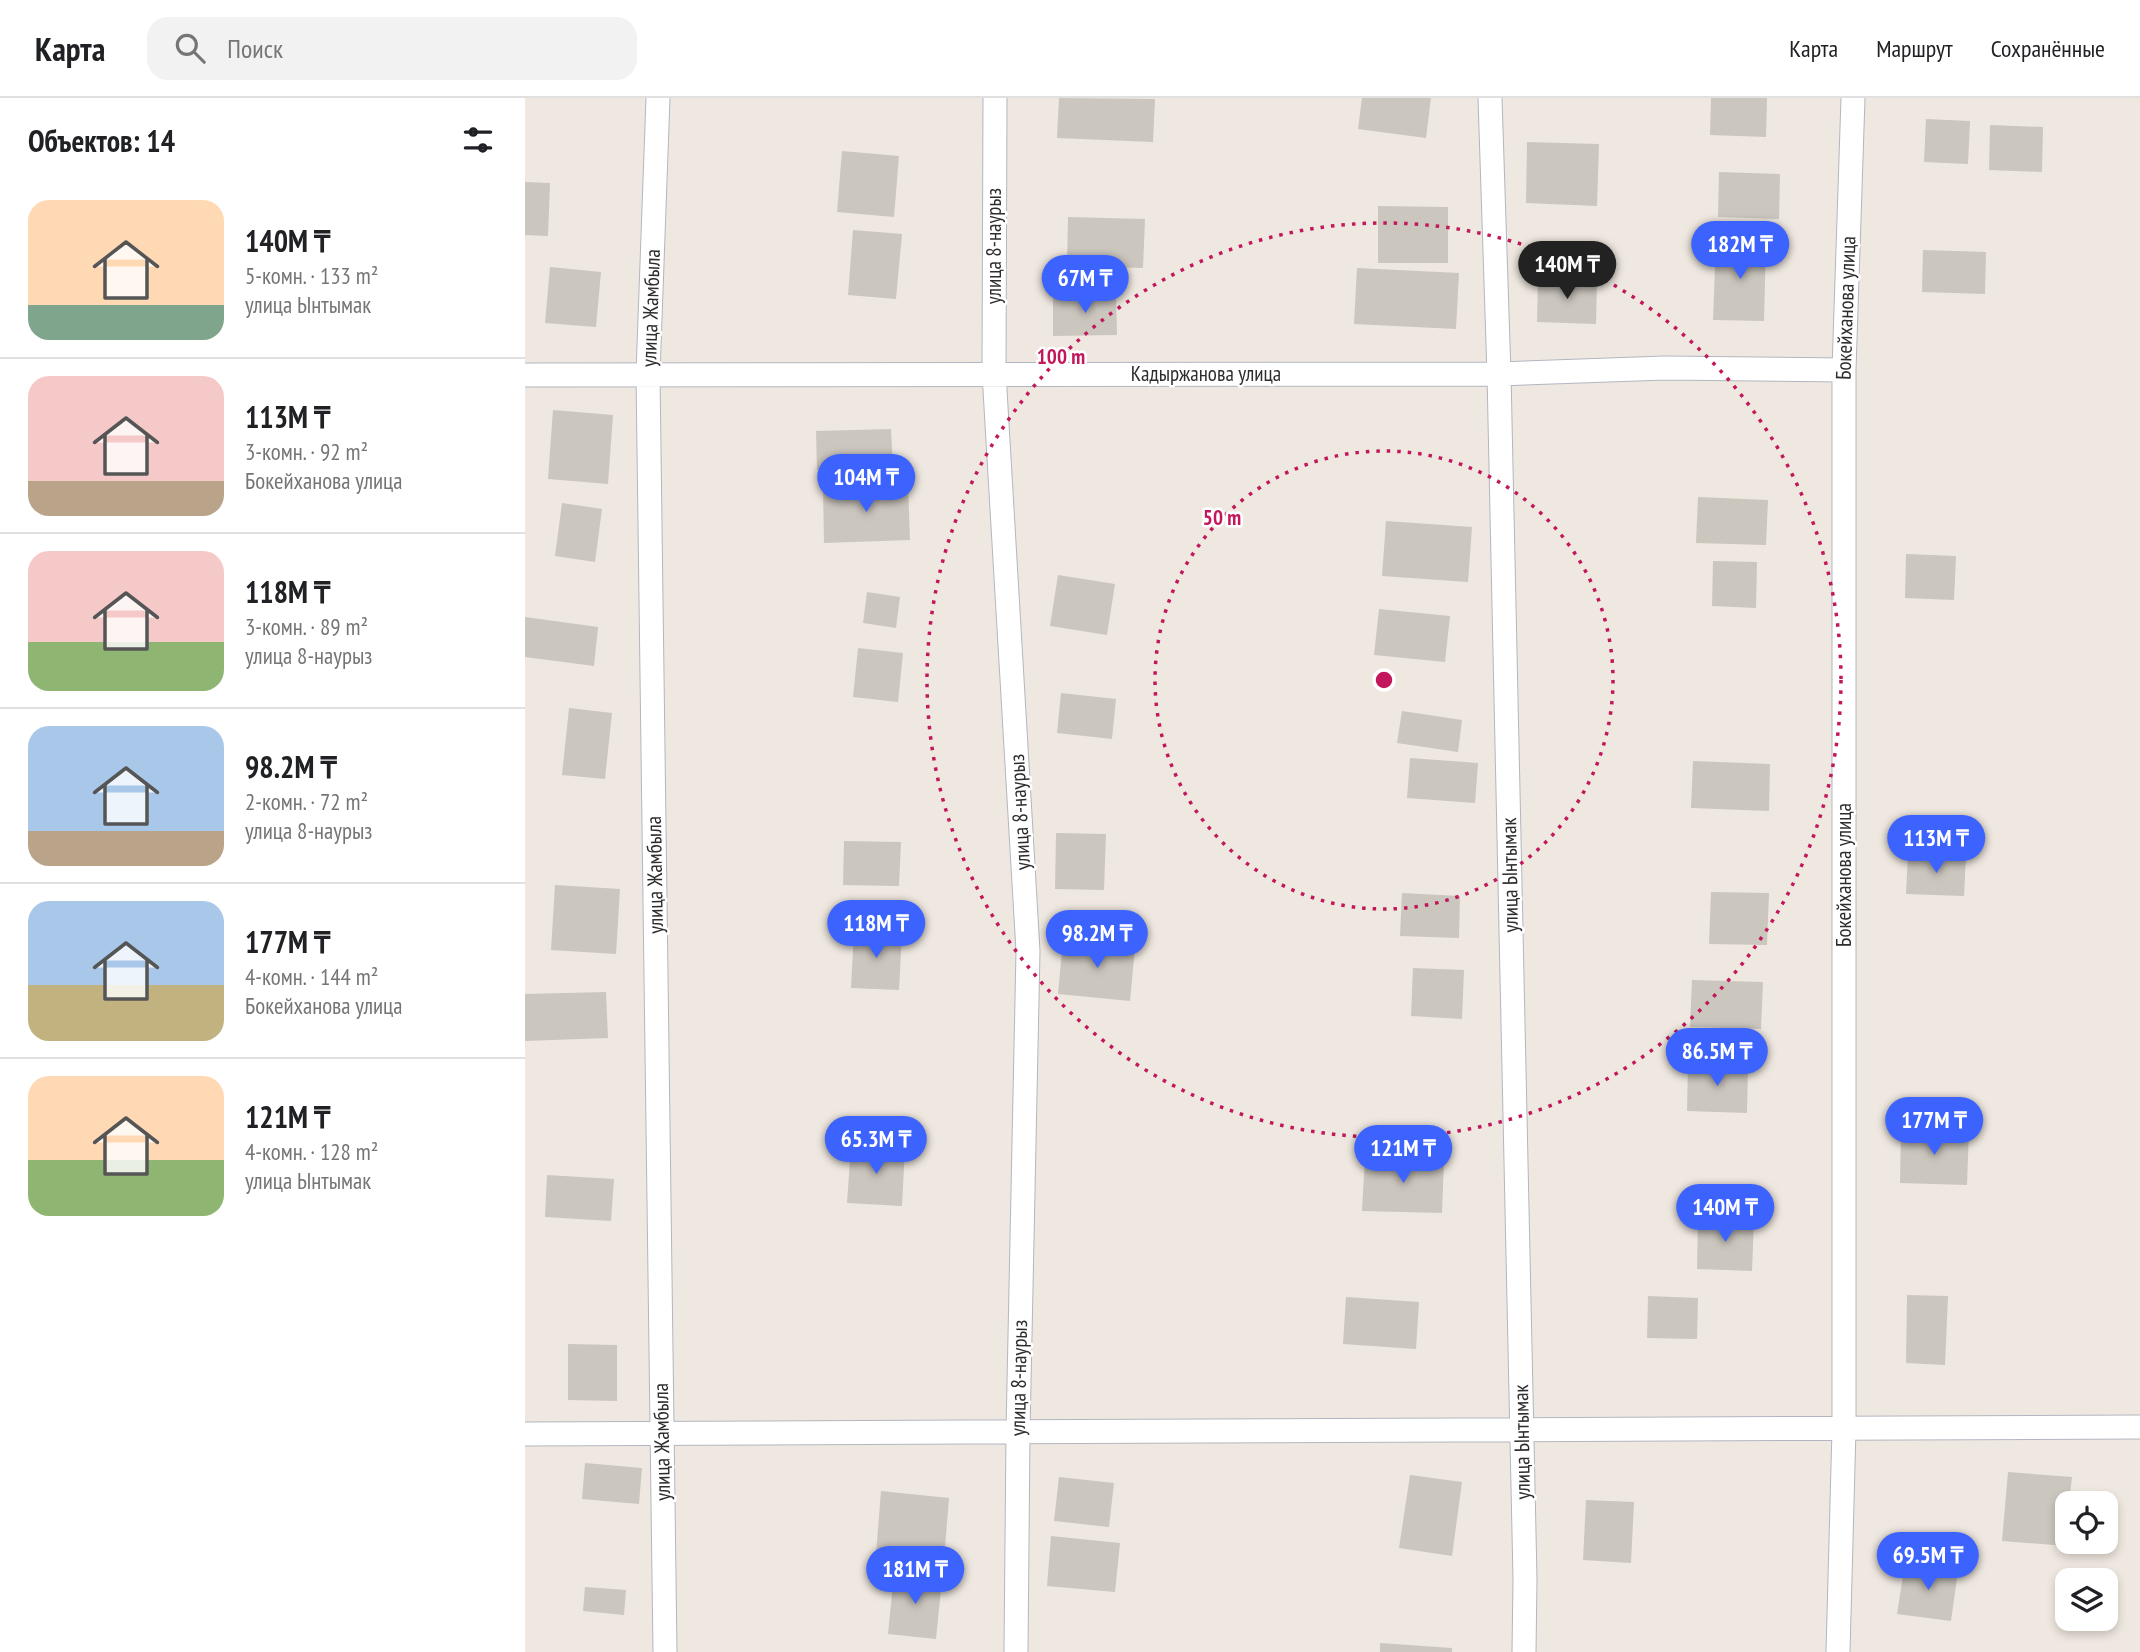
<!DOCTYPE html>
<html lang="ru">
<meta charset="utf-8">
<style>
:root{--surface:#fff;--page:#f2f2f2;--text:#202124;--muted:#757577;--line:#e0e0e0;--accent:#3d63ff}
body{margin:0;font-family:"PT Sans Narrow",sans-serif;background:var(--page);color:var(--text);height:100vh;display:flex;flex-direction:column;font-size:26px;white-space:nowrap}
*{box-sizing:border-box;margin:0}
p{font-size:23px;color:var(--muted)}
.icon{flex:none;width:38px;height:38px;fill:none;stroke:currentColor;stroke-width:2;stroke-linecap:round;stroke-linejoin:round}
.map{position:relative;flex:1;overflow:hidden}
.panel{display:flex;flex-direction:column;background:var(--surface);width:525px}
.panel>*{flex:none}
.fabs{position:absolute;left:1530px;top:1393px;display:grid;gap:14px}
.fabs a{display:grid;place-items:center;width:63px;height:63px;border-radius:14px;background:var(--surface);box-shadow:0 4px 10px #0003;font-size:35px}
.price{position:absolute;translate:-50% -60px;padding:0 16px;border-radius:24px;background:var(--accent);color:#fff;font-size:23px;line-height:46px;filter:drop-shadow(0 2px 4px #0008)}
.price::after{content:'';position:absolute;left:50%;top:42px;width:21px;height:16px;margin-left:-10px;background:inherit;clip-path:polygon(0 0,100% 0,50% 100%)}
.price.selected{background:#222;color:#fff}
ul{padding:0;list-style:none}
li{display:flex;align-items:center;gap:21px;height:175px;padding:0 28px}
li+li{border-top:2px solid var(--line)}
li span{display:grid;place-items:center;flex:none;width:196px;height:140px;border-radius:21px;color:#555}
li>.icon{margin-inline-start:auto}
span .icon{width:84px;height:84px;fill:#fffc;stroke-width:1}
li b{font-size:30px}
h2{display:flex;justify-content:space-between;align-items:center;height:84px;padding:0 28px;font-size:30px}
header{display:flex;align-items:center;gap:42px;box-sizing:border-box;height:98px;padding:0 35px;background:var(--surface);border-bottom:2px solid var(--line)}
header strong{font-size:33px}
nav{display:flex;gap:38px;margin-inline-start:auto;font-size:24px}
.search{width:490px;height:63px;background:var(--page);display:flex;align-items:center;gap:18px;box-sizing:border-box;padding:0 24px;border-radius:21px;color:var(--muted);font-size:26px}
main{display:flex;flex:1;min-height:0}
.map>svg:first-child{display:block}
.building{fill:#cbc6be}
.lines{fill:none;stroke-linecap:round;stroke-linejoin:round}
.street-casing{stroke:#b3b6c1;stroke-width:25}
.street{stroke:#fff;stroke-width:23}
.ring{fill:none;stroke:#c2185b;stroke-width:3.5;stroke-dasharray:3.5 7}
.labels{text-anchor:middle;stroke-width:5;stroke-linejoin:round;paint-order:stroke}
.street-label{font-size:21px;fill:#2d2d2d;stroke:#fff}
.centre{fill:#c2185b;stroke:#fff;stroke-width:3.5}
.ring-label{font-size:21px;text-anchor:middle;font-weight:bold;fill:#c2185b;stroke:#fff;stroke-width:5;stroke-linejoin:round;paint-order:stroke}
</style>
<header>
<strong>Карта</strong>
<div class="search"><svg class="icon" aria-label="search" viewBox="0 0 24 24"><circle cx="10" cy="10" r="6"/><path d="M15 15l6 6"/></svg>Поиск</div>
<nav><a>Карта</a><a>Маршрут</a><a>Сохранённые</a></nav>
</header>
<main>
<section class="panel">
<h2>Объектов: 14<svg class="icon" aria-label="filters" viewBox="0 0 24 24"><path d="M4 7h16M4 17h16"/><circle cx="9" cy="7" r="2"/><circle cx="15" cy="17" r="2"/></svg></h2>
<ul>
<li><span style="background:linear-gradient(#ffd9b3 75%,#7fa58c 0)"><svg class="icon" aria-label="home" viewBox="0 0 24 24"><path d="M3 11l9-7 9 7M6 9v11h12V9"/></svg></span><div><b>140M ₸</b><p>5-комн. · 133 m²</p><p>улица Ынтымак</p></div></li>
<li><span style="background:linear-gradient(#f6c9c9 75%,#b9a48a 0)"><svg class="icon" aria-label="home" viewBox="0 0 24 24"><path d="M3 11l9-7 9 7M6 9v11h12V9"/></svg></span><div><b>113M ₸</b><p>3-комн. · 92 m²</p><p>Бокейханова улица</p></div></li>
<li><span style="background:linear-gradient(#f6c9c9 65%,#8fb573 0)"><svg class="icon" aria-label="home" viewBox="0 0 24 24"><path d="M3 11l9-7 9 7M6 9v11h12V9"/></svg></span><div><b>118M ₸</b><p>3-комн. · 89 m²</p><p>улица 8-наурыз</p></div></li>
<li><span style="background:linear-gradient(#a9c7e8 75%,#b9a48a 0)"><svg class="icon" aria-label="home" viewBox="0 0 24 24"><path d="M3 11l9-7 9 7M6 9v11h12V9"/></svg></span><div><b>98.2M ₸</b><p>2-комн. · 72 m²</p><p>улица 8-наурыз</p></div></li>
<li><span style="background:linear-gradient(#a9c7e8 60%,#c2b280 0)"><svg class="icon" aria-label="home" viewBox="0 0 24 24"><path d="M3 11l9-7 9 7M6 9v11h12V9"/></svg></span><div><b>177M ₸</b><p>4-комн. · 144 m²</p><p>Бокейханова улица</p></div></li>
<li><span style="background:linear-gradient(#ffd9b3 60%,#8fb573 0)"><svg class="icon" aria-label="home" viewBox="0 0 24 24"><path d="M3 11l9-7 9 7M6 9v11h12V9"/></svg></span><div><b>121M ₸</b><p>4-комн. · 128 m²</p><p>улица Ынтымак</p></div></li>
</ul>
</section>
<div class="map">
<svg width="1615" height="1554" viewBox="0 0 1615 1554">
<rect width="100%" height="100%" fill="#efe8e0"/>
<!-- building -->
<path class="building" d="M534,0L630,1L628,44L532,40Z
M837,0H906L901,40L833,31Z
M1186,0H1242L1241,39L1185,37Z
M1401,21L1445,23L1443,66L1399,64Z
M1465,27L1518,29L1517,74L1464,72Z
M1002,44L1074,46L1072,108L1001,105Z
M317,53L374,58L369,119L312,114Z
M1194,74L1255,76L1254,121L1193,119Z
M0,84L25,85L23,138L0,137Z
M853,108L923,109V165H853Z
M543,119L620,121L618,170L542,168Z
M328,132L377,136L371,201L323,197Z
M1191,143L1241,144L1239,223L1188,222Z
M1398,152L1461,154L1460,196L1397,194Z
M25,169L76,174L71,229L20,225Z
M832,170L934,175L931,231L829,226Z
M1013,180L1072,182L1071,226L1012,224Z
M528,196H591L592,237L528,238Z
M28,312L88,317L83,386L23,381Z
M366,331L368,369L292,372L291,333Z
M383,387L385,442L299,445L298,390Z
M1173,399L1243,402L1241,447L1171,445Z
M37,405L77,411L70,464L30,458Z
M861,423L947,429L943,484L857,478Z
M1381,456L1431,458L1429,502L1380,500Z
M1188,463L1232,464L1231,510L1187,508Z
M533,477L590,486L582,537L525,528Z
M342,494L375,499L371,530L338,525Z
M854,511L925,518L920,564L849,557Z
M0,519L73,529L69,568L0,559Z
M333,550L378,555L373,604L328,599Z
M536,595L591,601L587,641L532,635Z
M44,610L87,615L80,681L37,677Z
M877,613L937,622L933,654L872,645Z
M885,660L953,665L950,705L882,700Z
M1168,663L1245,666L1244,713L1166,710Z
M531,735L581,736L579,792L530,791Z
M319,743L376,744L374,788L318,787Z
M1383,756L1441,758L1439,798L1381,796Z
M30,787L95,791L91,856L26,852Z
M1186,794L1244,795L1242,847L1184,846Z
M877,795L935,798L934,840L875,838Z
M329,832L377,835L374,892L326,890Z
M538,842L610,849L605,903L533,896Z
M888,870L939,872L937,921L886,918Z
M1167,882L1238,884L1236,931L1165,929Z
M81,894L83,940L0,943V896Z
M1163,966L1223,968L1222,1015L1162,1013Z
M1376,1030L1444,1033L1442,1087L1375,1085Z
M326,1047L380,1050L377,1108L322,1105Z
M840,1059L919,1062L917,1115L837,1113Z
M22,1077L89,1081L86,1123L20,1119Z
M1173,1120L1229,1122L1227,1173L1172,1171Z
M1382,1197L1423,1198L1420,1267L1381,1265Z
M1123,1198L1173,1200L1172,1241L1122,1240Z
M821,1199L894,1204L891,1251L818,1246Z
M43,1246L92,1247V1303L43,1302Z
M60,1365L117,1370L114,1406L57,1401Z
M1483,1374L1547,1379L1544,1405H1542L1541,1448L1477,1443Z
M885,1377L937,1384L927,1458L874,1450Z
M534,1379L589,1385L584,1429L529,1423Z
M356,1393L424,1400L419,1462L351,1456Z
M1061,1402L1109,1404L1106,1465L1058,1462Z
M526,1438L595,1445L590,1494L522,1488Z
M1380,1465L1433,1473L1426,1523L1372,1516Z
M369,1476L417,1481L411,1541L363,1536Z
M60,1489L101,1492L99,1517L58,1513Z
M855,1545L927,1550V1554H855Z"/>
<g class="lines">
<defs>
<path id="street" d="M133,0L123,276L140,1554
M470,0L469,275L503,853L493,1334L491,1554
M965,0L974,276L1000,1481L999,1554
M0,277L974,276L1140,270L1319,272
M0,1336L1615,1329
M1313,1554L1319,1331V272L1328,0"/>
</defs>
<!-- street casing -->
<use href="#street" class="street-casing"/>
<!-- street -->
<use href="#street" class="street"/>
</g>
<!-- distance rings -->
<g class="ring">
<circle cx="859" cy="582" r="229"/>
<circle cx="859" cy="582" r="457"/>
</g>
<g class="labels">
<!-- street labels -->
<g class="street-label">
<text transform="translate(469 148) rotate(-90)" y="7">улица 8-наурыз</text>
<text transform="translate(126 210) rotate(-88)" y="7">улица Жамбыла</text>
<text transform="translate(1321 210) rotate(-88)" y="7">Бокейханова улица</text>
<text x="681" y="283">Кадыржанова улица</text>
<text transform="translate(495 714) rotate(-93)" y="7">улица 8-наурыз</text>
<text transform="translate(130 777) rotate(-91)" y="7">улица Жамбыла</text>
<text transform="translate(985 777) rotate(-91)" y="7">улица Ынтымак</text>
<text transform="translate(1319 777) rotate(-90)" y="7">Бокейханова улица</text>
<text transform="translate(494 1280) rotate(-89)" y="7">улица 8-наурыз</text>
<text transform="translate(137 1344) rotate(-91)" y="7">улица Жамбыла</text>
<text transform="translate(997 1344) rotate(-91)" y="7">улица Ынтымак</text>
</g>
</g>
<circle cx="859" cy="582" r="10" class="centre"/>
<g class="ring-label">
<text x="536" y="266">100 m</text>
<text x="697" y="427">50 m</text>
</g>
</svg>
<div class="fabs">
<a><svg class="icon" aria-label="locate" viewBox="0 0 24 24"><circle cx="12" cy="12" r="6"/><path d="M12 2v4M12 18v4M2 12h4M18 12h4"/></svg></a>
<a><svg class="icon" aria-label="layers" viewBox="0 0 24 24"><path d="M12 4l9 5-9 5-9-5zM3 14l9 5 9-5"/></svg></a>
</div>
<b class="price" style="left:1215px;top:183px">182M ₸</b>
<b class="price selected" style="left:1042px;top:203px">140M ₸</b>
<b class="price" style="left:560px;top:217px">67M ₸</b>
<b class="price" style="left:341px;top:416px">104M ₸</b>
<b class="price" style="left:1411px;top:777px">113M ₸</b>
<b class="price" style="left:351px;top:862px">118M ₸</b>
<b class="price" style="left:572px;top:872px">98.2M ₸</b>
<b class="price" style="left:1192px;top:990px">86.5M ₸</b>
<b class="price" style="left:1409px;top:1059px">177M ₸</b>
<b class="price" style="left:351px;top:1078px">65.3M ₸</b>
<b class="price" style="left:878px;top:1087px">121M ₸</b>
<b class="price" style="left:1200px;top:1146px">140M ₸</b>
<b class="price" style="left:1403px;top:1494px">69.5M ₸</b>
<b class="price" style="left:390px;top:1508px">181M ₸</b>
</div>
</main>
